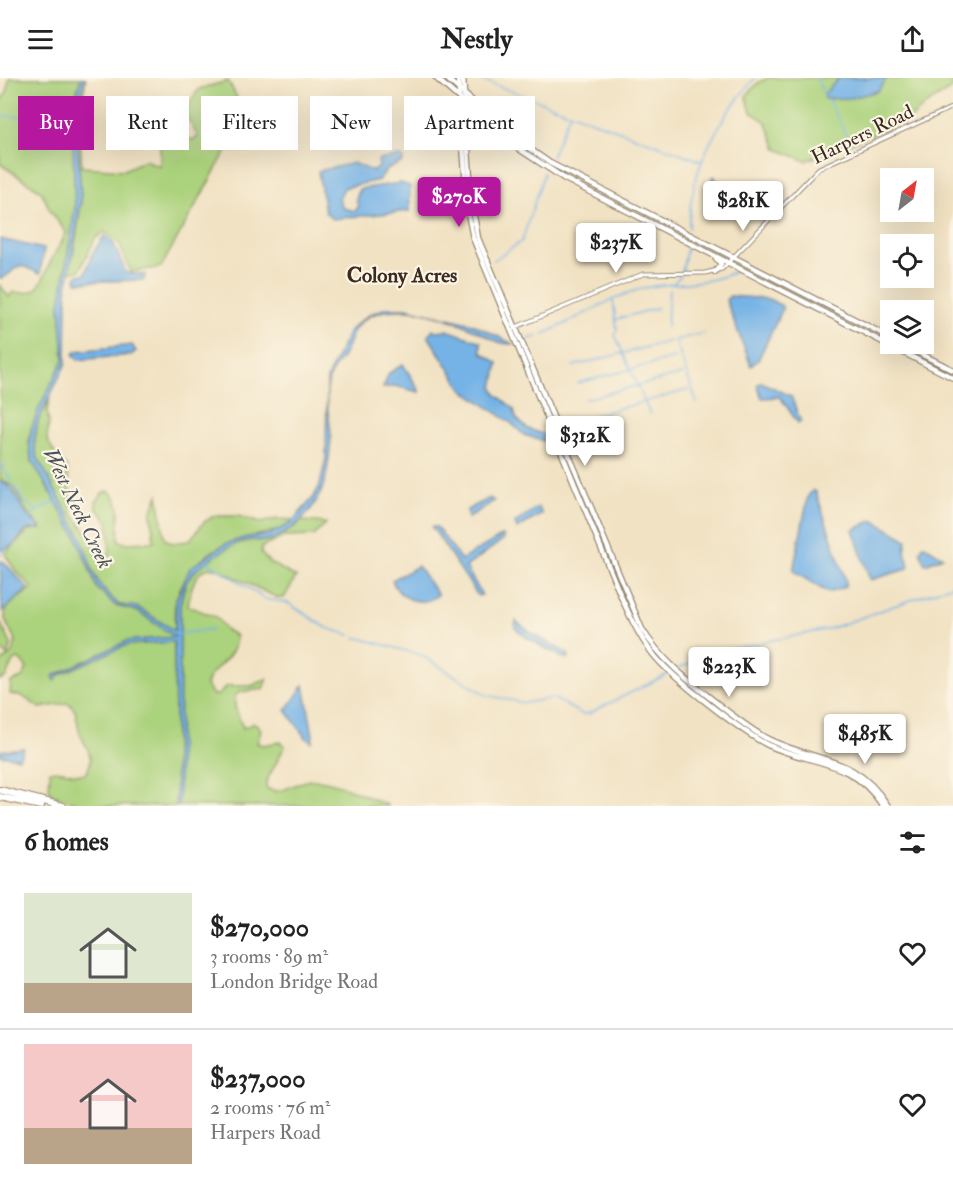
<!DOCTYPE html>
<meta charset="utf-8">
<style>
:root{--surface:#fff;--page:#f6f6f6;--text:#222;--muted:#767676;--line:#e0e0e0;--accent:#b5179e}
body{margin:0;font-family:"IM FELL Double Pica",serif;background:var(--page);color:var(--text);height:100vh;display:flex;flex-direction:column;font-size:22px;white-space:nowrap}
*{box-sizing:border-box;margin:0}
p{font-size:20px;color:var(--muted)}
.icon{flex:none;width:33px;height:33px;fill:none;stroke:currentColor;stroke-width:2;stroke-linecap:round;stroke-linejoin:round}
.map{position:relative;height:728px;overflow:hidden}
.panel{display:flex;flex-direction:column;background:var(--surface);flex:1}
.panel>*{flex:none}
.hud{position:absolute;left:18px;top:18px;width:600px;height:54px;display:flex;gap:12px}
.needle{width:39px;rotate:31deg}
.buttons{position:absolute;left:880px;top:90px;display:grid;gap:12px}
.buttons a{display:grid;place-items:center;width:54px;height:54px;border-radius:0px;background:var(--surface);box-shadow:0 6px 24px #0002;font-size:30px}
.price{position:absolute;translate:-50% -51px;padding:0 14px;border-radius:6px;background:#fff;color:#222;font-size:20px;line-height:39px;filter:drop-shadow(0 2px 3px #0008)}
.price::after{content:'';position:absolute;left:50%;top:36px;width:18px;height:14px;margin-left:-9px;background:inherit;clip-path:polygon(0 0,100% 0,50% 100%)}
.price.current{background:var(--accent);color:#fff}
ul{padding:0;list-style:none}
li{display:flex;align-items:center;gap:18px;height:150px;padding:0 24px}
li+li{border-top:2px solid var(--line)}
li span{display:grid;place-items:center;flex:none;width:168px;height:120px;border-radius:0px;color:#555}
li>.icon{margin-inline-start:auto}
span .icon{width:72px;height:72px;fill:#fffc;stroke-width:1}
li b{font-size:26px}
h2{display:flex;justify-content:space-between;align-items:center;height:72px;padding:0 24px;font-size:26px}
.tag{padding:0 21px;border-radius:0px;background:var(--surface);box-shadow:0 6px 24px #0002;font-size:21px;line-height:54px}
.tag.current{background:var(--accent);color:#fff}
header{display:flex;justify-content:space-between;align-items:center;height:78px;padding:0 24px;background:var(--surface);font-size:27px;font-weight:700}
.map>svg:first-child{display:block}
.green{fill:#abd27c;stroke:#737e4d;stroke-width:1.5}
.water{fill:#74b2e6;stroke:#586e82;stroke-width:1.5}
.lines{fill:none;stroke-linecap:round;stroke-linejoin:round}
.stream{stroke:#74b2e6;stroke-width:1.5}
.minor-casing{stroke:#968670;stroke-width:5}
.major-casing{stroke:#968670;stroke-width:7}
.highway-casing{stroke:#968670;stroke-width:8}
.minor{stroke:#fff;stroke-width:3}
.major{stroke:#fff;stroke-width:4.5}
.highway{stroke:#fff;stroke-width:6}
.labels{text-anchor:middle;stroke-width:4.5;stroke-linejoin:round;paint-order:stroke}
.street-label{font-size:20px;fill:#3b2a1e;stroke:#fcf5e5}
.neighbourhood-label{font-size:21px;font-weight:bold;fill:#3b2a1e;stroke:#fcf5e5}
.water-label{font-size:21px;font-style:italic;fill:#4c535a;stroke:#fcf5e5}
</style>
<header><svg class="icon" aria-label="menu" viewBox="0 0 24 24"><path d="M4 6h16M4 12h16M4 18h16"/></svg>Nestly<svg class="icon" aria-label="share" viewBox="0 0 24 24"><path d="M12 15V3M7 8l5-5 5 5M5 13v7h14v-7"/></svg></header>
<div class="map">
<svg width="953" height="728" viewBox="0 0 953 728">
<rect width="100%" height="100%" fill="#fcf5e5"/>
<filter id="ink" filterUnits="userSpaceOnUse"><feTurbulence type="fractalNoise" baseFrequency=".0167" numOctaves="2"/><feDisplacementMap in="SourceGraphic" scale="12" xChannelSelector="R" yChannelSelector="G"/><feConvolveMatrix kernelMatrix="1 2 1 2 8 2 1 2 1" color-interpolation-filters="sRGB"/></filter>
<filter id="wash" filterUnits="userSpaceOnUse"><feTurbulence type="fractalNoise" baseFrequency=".008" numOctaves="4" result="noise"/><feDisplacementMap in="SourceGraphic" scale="24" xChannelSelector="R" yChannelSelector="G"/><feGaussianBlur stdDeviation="1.35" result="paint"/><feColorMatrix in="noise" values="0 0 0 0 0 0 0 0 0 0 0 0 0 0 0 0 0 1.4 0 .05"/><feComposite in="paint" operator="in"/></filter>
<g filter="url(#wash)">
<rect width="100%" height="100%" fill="#f1e2c3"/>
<!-- green -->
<path class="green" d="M9,0H81L74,22L75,130L60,227L64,281L39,330L31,352L29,365L32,383L76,458L97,510L116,528L137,533L175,559L127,563L53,598L127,567L174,563L176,728H80V726L52,717L49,712L50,693C61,689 72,698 85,696C97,681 86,669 80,656C76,644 79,632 68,625L40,630L22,618L10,616L11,604L22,600L27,590L19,581L13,583L6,599L0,602V585L12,575L16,563C13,556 7,549 5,541C3,526 24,518 32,510L15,492L5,476L29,452L42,451L27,434L13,409L0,401V207L9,219L13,214C44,219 41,200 53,179C57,170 64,163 66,154L51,134L41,113L0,86V24L7,14Z
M84,0H86L79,43L82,89L124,92L145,82L160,88V64L166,53L193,62L198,59L186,37L192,21L199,11L228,3L250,44L251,57C242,67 234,62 224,77L161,189L131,194L119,165L104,154L95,161L79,193L69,194L76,162L81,124L76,33Z
M768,0H953V10L928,25L910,41L806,83L777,71L766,44L751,34L746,18L759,4Z
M50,320L47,333L49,344L47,361L55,376L67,389L72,435L105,478L110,475L108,443L96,430V424L103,414L109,413C126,426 116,445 119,463L125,465L154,464L151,435L158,417L164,457L166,462L172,465L189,463L204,444L214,438H238L260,445L277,441L295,442C274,457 266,454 244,460C212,468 186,489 176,521C173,531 175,544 175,554L137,529L119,527L102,510L93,494L81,459L37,379L34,368L38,343Z
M301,443L326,445L314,458L284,459L262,469L261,475L270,485L296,499L284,520H278L216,490C195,487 190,512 188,528L216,539L226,552L236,558C236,583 210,588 206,607L213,617H218L227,608H251L267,601L263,611L240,614L235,618V629L243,650L254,645L259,648L261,653L257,665L262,667L280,664L285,668L266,704V710C283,720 296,701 314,702C338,702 367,720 389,728H179L180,527L186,504L203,484L228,468L251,462L264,463L289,452Z
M0,544L11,566L7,578L0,570Z"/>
<!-- water -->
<path class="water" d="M81,0H84V5L76,33L81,123L67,209L66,285L38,343L34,364L37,379L81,459L93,494L102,510L119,527L137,529L175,553L176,522L190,490L225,466L247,459L268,457L290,446L313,420L320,407L326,380L327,300L349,254L355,247L370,236L386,230H407L473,246L513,266C498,267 488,258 475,252C445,238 402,223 370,238C350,248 352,262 343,278C338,286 331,292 329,301C323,323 331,340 331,360C330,375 327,399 321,414C311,436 290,458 265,463C260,463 256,462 251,462C238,463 228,469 218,476C194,492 185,497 180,527L179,728H176L174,564L127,567L59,597L55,603L53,598L127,563L175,559L137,533L116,528L97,510L76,458L32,383L29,365L31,352L39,330L64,281L60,227L75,130L72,38Z
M839,0H887L878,13L851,20L824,21L825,15Z
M397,78L404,80L403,84L386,92L379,102L344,110L339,121L343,130L355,133L359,128L356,123L359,111L401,105L410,108V133L332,141L325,134L318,93L353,85L373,93L379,89L378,82Z
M714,98L731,126L730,129L726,130L716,104L711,102Z
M104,158L113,164L126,195L145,197L144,202L77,204L76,200L78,197L85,196L92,176Z
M0,161L44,171L40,196C9,179 20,194 0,201Z
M730,218L769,221L782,228V232L758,282L751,288L726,222Z
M433,251L435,253L447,252L481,264V274L498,285L493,310L496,316L514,331L516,340L528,351L545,357L544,363L524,357L511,345L463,312L428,258Z
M132,267L136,273L131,277L78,282L73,276L77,273Z
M403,286L419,312V314L395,308L383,310L389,295Z
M761,304L791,318L801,344L798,345L780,319L762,320L757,307Z
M0,402C16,411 17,424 27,437C32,443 37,444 41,451H28C19,459 12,472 0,472Z
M813,412L816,414L846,503L845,509L828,515L793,493L808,418Z
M490,420L494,423L468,440L467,432Z
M538,429L542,436L517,451L515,445Z
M873,442L907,462L905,473L909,488L907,491L870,502L853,452Z
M432,449H437L461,482L503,457L504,461L466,489L482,517L478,518Z
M924,467L943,479L925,486L920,473Z
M0,483L4,484L28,511L2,534Z
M418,488L438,517C422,530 398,521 392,502Z
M516,543L531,555L568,576L569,580H563L527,560L515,550Z
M304,607L313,657L312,664L305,659L286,632Z
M24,670L19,680L0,677V673Z"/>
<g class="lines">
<!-- stream -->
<path class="stream" d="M476,0L701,83
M816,0L824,16
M827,20L839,43
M0,38L23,39L40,26L62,30L63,35L72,38
M840,45L848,61
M850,63L851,66
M551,79L570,35
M689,150C689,93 718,41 755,0
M494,182L522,163L544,95
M682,194L687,169
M673,206L681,197
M613,222L617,252L615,257L650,336
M617,241L657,230
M667,249L669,212
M543,256C578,242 608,219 645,210C675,203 707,208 736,193
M525,262L538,258
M573,288L671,263
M578,305L675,280
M585,321L683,296
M697,325L675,262L704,255
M595,337L688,312
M0,385L24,424L37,433
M31,440L37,433L56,424
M0,478L5,472
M205,482L265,521L288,525L327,550L350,557
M179,556L213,551
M355,559L421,577L486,617L524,625L553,620L582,636H588L668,596
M679,590L729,571L829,551L953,507"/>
</g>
</g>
<g filter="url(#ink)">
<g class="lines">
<defs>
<path id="minor" d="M516,249L643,196L705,195L722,191L819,90L953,29"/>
<path id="major" d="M436,0L510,65L565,101L953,300
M446,0L517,62L550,85L891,260
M458,0L468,135L473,160L620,516C629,536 639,559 653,576C671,599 742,654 768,667C814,688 850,679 883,728
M463,0L472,127L478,160L642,551C663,585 693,606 723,630C739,642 754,655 772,663C820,685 855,677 888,728
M715,194L721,186L716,180
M901,266L953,292"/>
<path id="highway" d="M0,712L63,728
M0,719L41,728"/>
</defs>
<!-- minor casing -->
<use href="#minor" class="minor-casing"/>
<!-- major casing -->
<use href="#major" class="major-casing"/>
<!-- highway casing -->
<use href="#highway" class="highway-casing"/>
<!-- minor -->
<use href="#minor" class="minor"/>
<!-- major -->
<use href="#major" class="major"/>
<!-- highway -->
<use href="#highway" class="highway"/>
</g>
</g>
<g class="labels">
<!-- street labels -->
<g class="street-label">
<text transform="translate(862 56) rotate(-26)" y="7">Harpers Road</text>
</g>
<!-- neighbourhood labels -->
<g class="neighbourhood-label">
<text x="402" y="204">Colony Acres</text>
</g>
<!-- water labels -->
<g class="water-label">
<text transform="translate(78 430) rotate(64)" y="7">West Neck Creek</text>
</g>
</g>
</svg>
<div class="buttons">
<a><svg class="needle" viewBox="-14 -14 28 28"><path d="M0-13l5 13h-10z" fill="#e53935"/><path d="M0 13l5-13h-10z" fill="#767676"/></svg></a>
<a><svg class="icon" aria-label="locate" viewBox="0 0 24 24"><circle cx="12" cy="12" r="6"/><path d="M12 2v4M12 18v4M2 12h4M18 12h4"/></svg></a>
<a><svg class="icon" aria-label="layers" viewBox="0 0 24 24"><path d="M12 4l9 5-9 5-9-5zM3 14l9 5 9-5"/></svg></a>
</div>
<b class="price current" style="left:459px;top:150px">$270K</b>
<b class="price" style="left:743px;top:154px">$281K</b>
<b class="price" style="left:616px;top:196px">$237K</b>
<b class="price" style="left:585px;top:389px">$312K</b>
<b class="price" style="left:729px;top:620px">$223K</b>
<b class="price" style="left:865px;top:687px">$485K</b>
<div class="hud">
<a class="tag current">Buy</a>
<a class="tag">Rent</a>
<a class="tag">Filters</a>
<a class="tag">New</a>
<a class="tag">Apartment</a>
</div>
</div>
<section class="panel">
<h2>6 homes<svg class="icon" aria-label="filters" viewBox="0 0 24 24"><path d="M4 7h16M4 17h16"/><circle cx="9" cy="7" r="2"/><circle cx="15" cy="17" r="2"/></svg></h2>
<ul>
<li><span style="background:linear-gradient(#dfe7d0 75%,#b9a48a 0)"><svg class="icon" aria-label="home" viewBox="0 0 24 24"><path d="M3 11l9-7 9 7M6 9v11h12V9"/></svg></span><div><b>$270,000</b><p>3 rooms · 89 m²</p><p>London Bridge Road</p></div><svg class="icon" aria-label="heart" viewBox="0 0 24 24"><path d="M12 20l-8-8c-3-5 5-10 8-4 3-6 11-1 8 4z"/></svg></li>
<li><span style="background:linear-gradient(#f6c9c9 70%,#b9a48a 0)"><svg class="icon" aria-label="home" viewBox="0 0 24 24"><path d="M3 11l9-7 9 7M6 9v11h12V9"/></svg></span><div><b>$237,000</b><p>2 rooms · 76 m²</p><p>Harpers Road</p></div><svg class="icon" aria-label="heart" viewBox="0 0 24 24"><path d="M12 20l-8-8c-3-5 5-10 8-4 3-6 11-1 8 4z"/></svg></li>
</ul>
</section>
